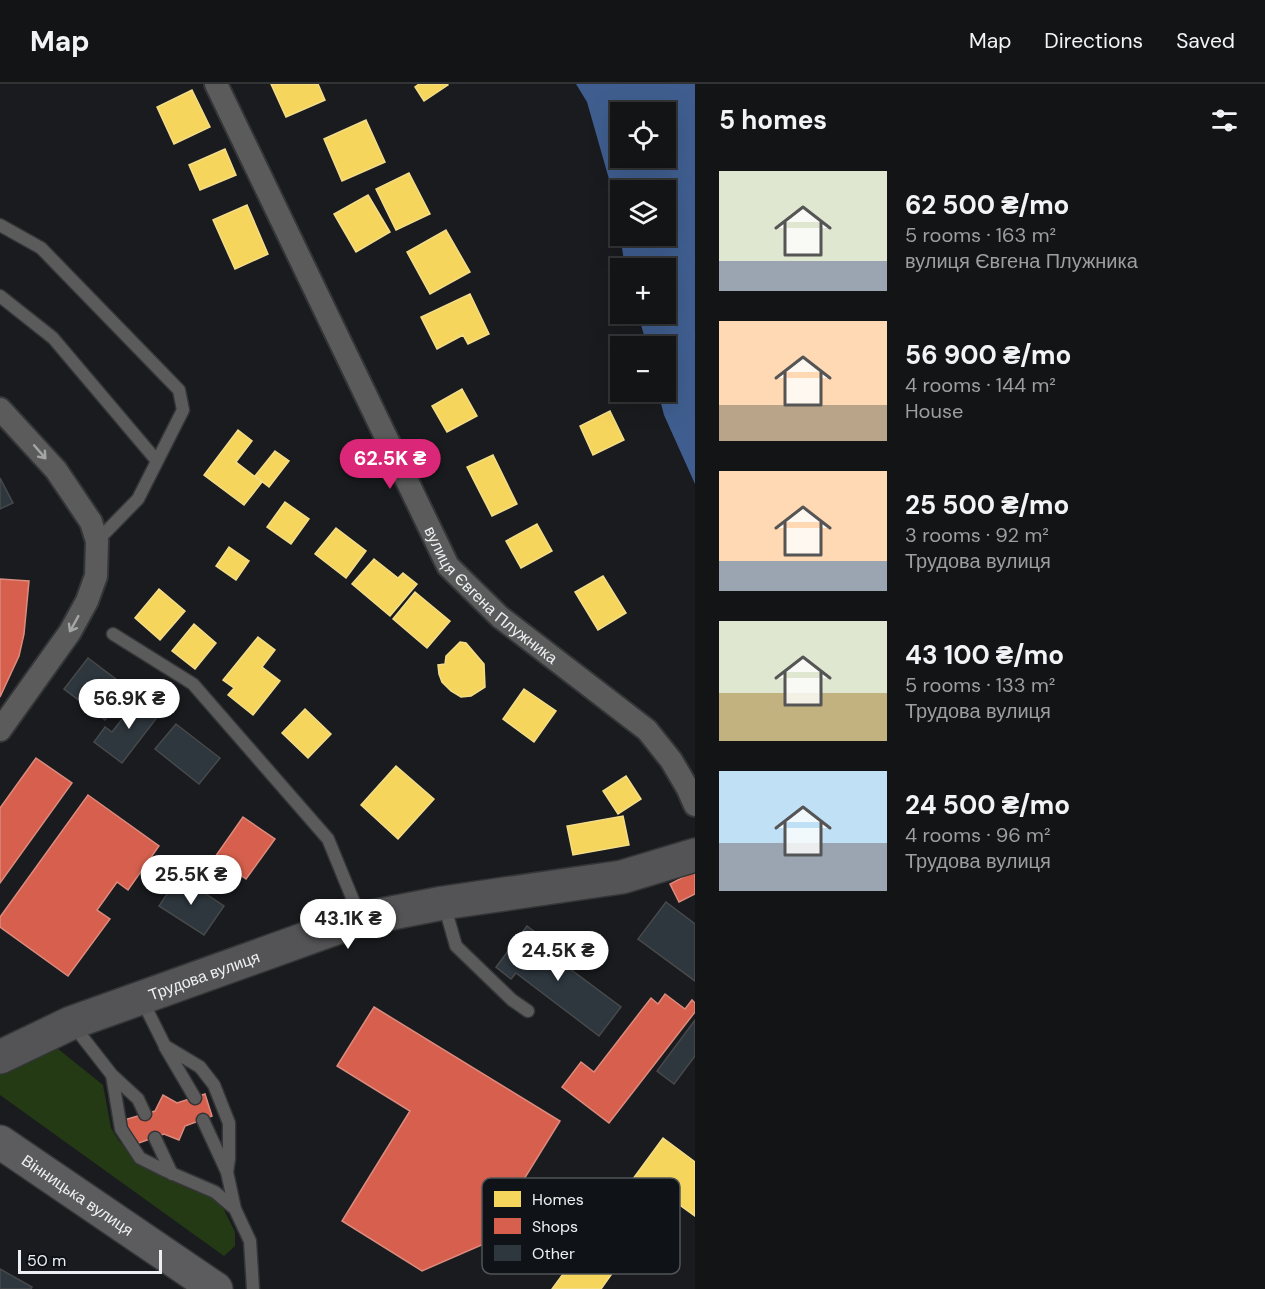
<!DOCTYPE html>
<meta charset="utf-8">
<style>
:root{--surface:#131416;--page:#202123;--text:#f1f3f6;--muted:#9d9ea1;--line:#323335;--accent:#db2777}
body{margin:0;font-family:"DM Sans",sans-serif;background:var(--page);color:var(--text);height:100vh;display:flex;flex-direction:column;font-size:22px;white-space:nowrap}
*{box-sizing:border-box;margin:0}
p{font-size:20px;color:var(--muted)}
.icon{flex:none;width:33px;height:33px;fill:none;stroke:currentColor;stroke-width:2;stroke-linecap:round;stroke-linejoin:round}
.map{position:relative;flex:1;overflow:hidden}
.drawer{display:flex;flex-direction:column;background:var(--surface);width:570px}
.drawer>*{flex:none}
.buttons{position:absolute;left:610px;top:18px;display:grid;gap:12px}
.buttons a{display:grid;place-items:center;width:66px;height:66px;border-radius:0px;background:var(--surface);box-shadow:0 6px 24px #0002,0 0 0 2px var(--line);font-size:30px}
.scale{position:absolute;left:18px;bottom:15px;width:144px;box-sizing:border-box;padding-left:6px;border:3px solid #edf0f2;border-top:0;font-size:16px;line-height:21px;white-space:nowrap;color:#edf0f2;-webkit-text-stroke:4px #0f1216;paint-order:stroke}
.price{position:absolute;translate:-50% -51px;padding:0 14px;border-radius:21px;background:#fff;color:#222;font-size:20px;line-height:39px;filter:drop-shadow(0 2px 3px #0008)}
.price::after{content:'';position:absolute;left:50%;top:36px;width:18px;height:14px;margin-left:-9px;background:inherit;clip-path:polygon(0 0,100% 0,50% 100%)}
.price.on{background:var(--accent);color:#fff}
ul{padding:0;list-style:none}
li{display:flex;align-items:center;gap:18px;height:150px;padding:0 24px}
li span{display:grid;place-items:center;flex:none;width:168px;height:120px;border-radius:0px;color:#555}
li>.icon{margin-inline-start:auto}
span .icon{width:72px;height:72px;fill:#fffc;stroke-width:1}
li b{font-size:26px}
h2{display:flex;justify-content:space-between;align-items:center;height:72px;padding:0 24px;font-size:26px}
header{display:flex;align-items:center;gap:36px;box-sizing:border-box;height:84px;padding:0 30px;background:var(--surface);border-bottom:2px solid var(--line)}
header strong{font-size:28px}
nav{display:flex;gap:33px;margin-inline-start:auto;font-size:21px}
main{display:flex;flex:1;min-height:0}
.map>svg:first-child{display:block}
.green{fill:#233a14}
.water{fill:#3f5e8f;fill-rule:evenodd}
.homes{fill:#f6d55c;stroke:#f3dd89;stroke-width:1.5}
.shops{fill:#d6604d;stroke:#dd8b7e;stroke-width:1.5}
.building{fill:#2e373e;stroke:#47494b;stroke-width:1.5}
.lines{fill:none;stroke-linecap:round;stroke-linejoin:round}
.lane-casing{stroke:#333537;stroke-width:15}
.street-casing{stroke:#333537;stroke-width:26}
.secondary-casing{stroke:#333537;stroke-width:36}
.primary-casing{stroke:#333537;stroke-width:36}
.lane{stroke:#5b5b5b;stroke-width:12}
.street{stroke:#5b5b5b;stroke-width:22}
.secondary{stroke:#545355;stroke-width:33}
.primary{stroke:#5c5c5e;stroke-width:33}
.oneway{stroke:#a4a6a6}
.labels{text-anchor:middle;stroke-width:6;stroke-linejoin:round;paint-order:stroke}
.street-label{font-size:16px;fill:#edf0f2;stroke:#0f1216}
.key{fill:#0f1216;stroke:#525558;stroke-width:1.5}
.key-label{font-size:16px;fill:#edf0f2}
</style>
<header>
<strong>Map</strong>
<nav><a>Map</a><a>Directions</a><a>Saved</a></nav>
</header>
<main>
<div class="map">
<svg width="695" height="1205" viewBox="0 0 695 1205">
<rect width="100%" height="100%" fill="#191b1e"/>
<!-- green -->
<path class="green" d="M52,960L103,1001L111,1044L119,1057L149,1086L208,1109L222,1122L235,1148V1162L224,1172L0,1011V983Z"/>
<!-- water -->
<path class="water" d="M576,0H695V400L664,331L658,308H666V262H647L638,230H666V184H625L615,116L587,18ZM621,28H666V74H621ZM621,106H666V152H621Z"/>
<!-- homes -->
<path class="homes" d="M271,0H318L325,16L286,33Z
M419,0H447L448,1L424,17L415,3Z
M192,6L210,43L174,60L157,23Z
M366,36L385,78L342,97L324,55Z
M225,65L236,91L200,106L189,81Z
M409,89L430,130L396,146L376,105Z
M368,111L390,148L356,168L334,130Z
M247,121L268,170L235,185L213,136Z
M446,146L470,188L430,210L407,168Z
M470,210L489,250L468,260L463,251L437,265L421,233Z
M462,305L477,332L447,348L432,322Z
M610,327L624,356L593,371L580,342Z
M238,346L252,357L236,378L262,398L244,421L204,391Z
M275,367L289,377L269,403L255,392Z
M493,371L517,420L492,432L467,383Z
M285,418L309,435L291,460L267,443Z
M537,440L552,467L521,484L506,457Z
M336,444L366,467L346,494L315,470Z
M229,463L249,477L236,496L216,482Z
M374,475L398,494L403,489L417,500L390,532L352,500Z
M603,492L626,529L598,546L575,508Z
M159,505L185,527L160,556L135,534Z
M415,508L450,537L427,564L393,535Z
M194,540L216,559L195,585L172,567Z
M258,553L275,566L262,583L280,597L253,631L228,611L234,604L223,596Z
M460,558L466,559L484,580L485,603L471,612L461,613L451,607L442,598L439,590L438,581L445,580L446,572Z
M524,605L556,627L534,658L503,635Z
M305,625L331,650L308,674L282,649Z
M396,682L434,715L398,755L361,721Z
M626,692L641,715L618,730L603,707Z
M623,732L629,761L573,771L567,742Z
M663,1054L695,1078V1132L667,1112L601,1205H552Z"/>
<!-- shops -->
<path class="shops" d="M0,495L29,497L24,550L19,572L0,613Z
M36,674L72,699L0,799V724Z
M88,711L159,762L128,806L117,798L97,826L110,835L68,892L0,843V833Z
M243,733L275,755L246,795L215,773Z
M695,787V810L679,818L670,800Z
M665,910L685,925L692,916L695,919V928L609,1039L562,1003L581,978L594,988L651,914L658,920Z
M374,923L560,1037L484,1160L422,1187L342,1137L410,1027L337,982Z
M205,1010L212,1032L185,1042L179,1056L164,1050L133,1061L124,1036L155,1027L163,1011L177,1019Z"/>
<!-- building -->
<path class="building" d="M0,394L13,419L0,425Z
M88,574L129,605L105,636L64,605Z
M141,611L162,627L122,679L94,658L105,643L112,648Z
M176,640L220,674L199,700L155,665Z
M179,792L224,822L204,851L159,822Z
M666,818L695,840V897L638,855Z
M527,842L543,854L538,861L621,923L599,952L516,889L511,895L496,883Z
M695,936V972L674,1000L657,987Z
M0,1185L32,1203L31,1205H0Z"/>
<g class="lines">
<defs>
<path id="lane" d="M0,141L41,164L179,306L183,326L138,415L97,457
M0,212L53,254L157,377
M113,550L193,600L328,755L360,833
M444,820L456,862L512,916L528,927
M141,914L165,962L200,983L214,1001L229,1039V1075L227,1088L235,1125
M73,941L112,991L138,1015L145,1030
M165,963L195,1014
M112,991L121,1045L140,1074L164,1086L215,1108L235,1125L250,1157L253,1205
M203,1036L227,1088
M155,1054L172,1090"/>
<g id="street">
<path id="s1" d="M216,0L448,482L500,533L647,646L671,676L688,705L695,721"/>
<path d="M0,325L56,386L91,438L97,457L96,492L87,517L70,548L0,646"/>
</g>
<g id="secondary">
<path id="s2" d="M0,973L71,939L361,835L443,819L622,793L695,771"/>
</g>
<g id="primary">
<path id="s3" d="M0,1058L216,1205"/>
</g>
</defs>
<!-- lane casing -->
<use href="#lane" class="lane-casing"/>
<!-- street casing -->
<use href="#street" class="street-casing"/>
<!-- secondary casing -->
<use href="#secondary" class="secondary-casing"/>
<!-- primary casing -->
<use href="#primary" class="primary-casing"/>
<!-- lane -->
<use href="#lane" class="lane"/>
<!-- street -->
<use href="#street" class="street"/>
<!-- secondary -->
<use href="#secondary" class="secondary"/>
<!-- primary -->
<use href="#primary" class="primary"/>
</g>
<!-- one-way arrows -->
<defs><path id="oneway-shaft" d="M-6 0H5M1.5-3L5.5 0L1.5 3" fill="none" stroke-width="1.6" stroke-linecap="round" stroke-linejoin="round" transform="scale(1.5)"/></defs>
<g class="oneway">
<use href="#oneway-shaft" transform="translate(40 368) rotate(49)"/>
<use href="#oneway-shaft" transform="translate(74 540) rotate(119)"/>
</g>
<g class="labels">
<!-- street labels -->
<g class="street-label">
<text dy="6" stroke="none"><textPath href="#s1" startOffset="585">вулиця Євгена Плужника</textPath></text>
<text dy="6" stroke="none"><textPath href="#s2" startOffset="220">Трудова вулиця</textPath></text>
<text dy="6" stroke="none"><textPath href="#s3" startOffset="94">Вінницька вулиця</textPath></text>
</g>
</g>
<!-- legend -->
<rect x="482" y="1094" width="198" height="96" rx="9" class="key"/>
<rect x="494" y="1107" width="27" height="16" fill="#f6d55c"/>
<rect x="494" y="1134" width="27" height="16" fill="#d6604d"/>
<rect x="494" y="1161" width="27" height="16" fill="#2e373e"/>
<g class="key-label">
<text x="532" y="1121">Homes</text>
<text x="532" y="1148">Shops</text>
<text x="532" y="1175">Other</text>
</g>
</svg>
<div class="buttons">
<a><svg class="icon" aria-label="locate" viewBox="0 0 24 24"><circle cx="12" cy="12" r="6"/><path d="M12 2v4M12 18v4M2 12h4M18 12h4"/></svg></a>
<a><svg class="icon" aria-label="layers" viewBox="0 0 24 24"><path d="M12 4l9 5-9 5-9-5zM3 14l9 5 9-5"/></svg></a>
<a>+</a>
<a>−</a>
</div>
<div class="scale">50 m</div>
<b class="price on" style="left:390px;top:406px">62.5K ₴</b>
<b class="price" style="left:129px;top:646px">56.9K ₴</b>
<b class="price" style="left:191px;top:822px">25.5K ₴</b>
<b class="price" style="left:348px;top:866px">43.1K ₴</b>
<b class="price" style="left:558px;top:898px">24.5K ₴</b>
</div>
<section class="drawer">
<h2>5 homes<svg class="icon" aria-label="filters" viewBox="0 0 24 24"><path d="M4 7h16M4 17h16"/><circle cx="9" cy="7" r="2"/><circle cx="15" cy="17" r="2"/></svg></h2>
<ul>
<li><span style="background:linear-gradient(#dfe7d0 75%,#9aa5b1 0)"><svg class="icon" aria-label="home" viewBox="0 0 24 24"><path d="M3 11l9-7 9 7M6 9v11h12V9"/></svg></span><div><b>62 500 ₴/mo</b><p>5 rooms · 163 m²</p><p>вулиця Євгена Плужника</p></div></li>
<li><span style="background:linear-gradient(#ffd9b3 70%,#b9a48a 0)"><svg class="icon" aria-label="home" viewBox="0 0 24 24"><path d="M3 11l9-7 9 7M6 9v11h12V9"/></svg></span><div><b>56 900 ₴/mo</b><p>4 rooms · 144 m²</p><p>House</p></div></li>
<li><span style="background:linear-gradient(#ffd9b3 75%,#9aa5b1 0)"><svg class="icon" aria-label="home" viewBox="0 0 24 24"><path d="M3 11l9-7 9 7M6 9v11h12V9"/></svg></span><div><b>25 500 ₴/mo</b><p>3 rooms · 92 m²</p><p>Трудова вулиця</p></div></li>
<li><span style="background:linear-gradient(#dfe7d0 60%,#c2b280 0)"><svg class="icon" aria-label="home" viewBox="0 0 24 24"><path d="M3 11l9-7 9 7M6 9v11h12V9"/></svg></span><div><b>43 100 ₴/mo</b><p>5 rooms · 133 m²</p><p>Трудова вулиця</p></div></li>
<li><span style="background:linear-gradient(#bfe0f5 60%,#9aa5b1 0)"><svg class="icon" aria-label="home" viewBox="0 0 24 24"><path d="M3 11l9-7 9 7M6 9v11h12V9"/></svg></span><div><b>24 500 ₴/mo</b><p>4 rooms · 96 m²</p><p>Трудова вулиця</p></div></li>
</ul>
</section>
</main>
